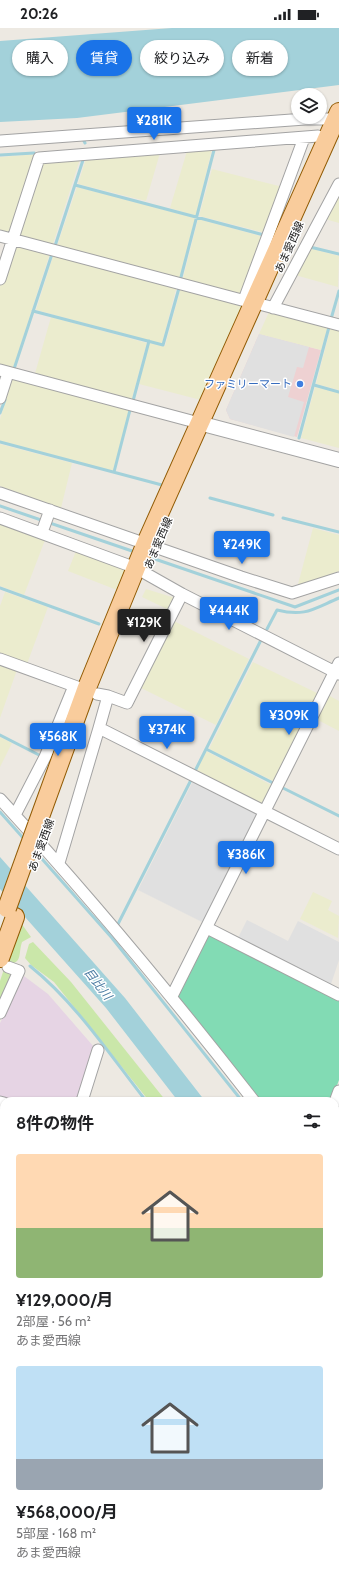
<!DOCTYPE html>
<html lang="ja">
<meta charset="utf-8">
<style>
:root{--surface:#fff;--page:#f2f2f2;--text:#202124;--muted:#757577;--accent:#1a73e8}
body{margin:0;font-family:Cabin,"Noto Sans JP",sans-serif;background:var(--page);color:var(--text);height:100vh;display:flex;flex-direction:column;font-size:15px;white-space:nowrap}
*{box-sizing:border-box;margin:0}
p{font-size:13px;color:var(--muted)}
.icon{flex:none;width:22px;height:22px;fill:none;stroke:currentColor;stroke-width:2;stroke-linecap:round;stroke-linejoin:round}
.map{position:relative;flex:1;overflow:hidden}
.panel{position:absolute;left:0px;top:1069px;width:339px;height:480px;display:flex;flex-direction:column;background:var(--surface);border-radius:12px 12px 0 0;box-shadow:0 1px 3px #0004}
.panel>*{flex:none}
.banner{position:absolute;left:12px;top:12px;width:315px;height:36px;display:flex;gap:8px}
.tools{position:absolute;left:291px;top:60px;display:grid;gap:8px}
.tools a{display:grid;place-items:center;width:36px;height:36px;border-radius:50%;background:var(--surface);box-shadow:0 1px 3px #0004;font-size:20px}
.price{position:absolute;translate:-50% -34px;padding:0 9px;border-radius:4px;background:var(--accent);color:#fff;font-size:13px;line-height:26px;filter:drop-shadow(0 1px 2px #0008)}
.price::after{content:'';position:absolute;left:50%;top:24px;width:12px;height:9px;margin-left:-6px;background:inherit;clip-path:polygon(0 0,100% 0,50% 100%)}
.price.active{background:#222;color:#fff}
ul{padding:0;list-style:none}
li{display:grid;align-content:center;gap:8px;height:212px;padding:0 16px}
li span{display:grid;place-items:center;height:124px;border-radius:4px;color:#555}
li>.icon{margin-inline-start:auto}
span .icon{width:72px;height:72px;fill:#fffc;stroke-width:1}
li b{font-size:17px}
h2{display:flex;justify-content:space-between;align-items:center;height:48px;padding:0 16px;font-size:17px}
.pill{padding:0 14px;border-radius:18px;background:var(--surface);box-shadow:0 1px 3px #0004;font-size:14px;line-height:36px}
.pill.active{background:var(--accent);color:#fff}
.status{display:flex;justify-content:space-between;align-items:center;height:28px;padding:0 20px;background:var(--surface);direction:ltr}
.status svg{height:11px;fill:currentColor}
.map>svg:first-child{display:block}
.commercial{fill:#eed1d2}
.industrial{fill:#e6d4e4}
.education{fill:#fefcdb}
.farmland{fill:#ebecce}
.grass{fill:#cae7a9}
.pitch{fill:#82dbb4}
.parking{fill:#e0e0e0}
.water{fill:#a3d1da}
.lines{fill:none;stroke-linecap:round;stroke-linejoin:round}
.stream{stroke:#a3d1da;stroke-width:3}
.minor-casing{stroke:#a3a3a3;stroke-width:13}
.tertiary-casing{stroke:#a3a3a3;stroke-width:16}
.primary-casing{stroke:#915b04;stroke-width:20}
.minor{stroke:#fff;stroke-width:11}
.tertiary{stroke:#fff;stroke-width:14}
.primary{stroke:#f9cc9c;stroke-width:18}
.primary-bridge-casing{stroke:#915b04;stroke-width:20;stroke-linecap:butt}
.primary-bridge{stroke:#f9cc9c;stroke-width:18}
.shop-dot{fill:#3f7fe0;stroke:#fff;stroke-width:1.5}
.labels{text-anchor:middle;stroke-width:3;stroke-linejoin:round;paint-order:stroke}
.street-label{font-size:11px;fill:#1c1c1c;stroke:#fff}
.shop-label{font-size:11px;fill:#366cbe;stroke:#fff;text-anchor:end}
.water-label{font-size:12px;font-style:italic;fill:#497aa1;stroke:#fff}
</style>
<div class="status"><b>20:26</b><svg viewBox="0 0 49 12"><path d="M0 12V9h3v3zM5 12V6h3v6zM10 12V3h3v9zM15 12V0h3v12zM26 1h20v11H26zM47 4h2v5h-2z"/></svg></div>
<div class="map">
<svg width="339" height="1549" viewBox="0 0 339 1549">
<rect width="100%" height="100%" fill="#ede9e2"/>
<!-- commercial -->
<path class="commercial" d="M259,306L321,322L297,409L230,391L226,382Z"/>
<!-- industrial -->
<path class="industrial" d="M24,948L48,966L94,1019L80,1073H9L0,1070V995Z
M339,1079V1174L335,1169V1090Z
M335,1309L339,1314V1372L335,1384Z"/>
<!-- education -->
<path class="education" d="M339,1381V1541L335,1540V1393Z"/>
<!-- farmland -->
<path class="farmland" d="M212,121L196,188L170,180L187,123Z
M160,125L146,173L78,156L86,131Z
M37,126L11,206L0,205V129Z
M80,131L52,219L20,211L17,206L43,134Z
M212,141L283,159L266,205L199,188Z
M77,159L195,190L179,253L56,221Z
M339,163V195L325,191Z
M198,191L264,209L242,265L238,267L182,254Z
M18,215L50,225L12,344L0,340V259L13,218Z
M309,220L339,228L338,259L295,247Z
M54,225L177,257L162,316L36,282Z
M181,259L240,275L243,279L201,372L139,356L149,315L165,318Z
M269,284L328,298L321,322L259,306Z
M51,289L147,315L131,374L34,349Z
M331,298L339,301V362L316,356Z
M13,349L130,380L113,443L0,413V391Z
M315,359L339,365V420L301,410Z
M0,416L72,435L61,480L0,458Z
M0,495L45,512L24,567L0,558Z
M313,500L339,507V543L297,560Z
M76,523L124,540L125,544L117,562L68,543Z
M146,561L175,570L169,582L142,569Z
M5,564L48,579L27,636L0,627V578Z
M172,592L249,631L216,697L139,659Z
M0,633L18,639L0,690Z
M253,634L319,666L275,754L209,721Z
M328,667L339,673V703L316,691Z
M0,709L12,715L0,739Z
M206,723L273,758L264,776L261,777L196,744Z
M313,864L332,873L328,882L339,888L338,910L300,891Z"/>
<!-- grass -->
<path class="grass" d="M21,895L31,909L22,914C18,926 23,936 7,936Z
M33,914L71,954L166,1073H149L54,954L31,937L25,930L29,916Z
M4,941L13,947L0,976V953Z"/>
<!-- pitch -->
<path class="pitch" d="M211,906L339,970V1052L331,1073H259L179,971L178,965L207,907Z"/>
<!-- parking -->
<path class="parking" d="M259,306L309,319L303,340L297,339L288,369L304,374L294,409L230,391L226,382Z
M194,751L257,783L258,787L204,895L138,862Z
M247,892L288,913L298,893L339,914V932L330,959L238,910Z
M338,1403H339V1456L335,1455V1405Z"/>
<!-- water -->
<path class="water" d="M172,0H339V57L77,90L0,94V13Z
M0,829L125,970L205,1073H178L106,980L0,861Z
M335,1240L339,1245V1272L335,1267Z"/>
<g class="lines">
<!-- stream -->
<path class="stream" d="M84,113L85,115
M0,127L34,125
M75,157L264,207
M55,218L84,129
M310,219L339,226
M180,253L214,122
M33,283L163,317L179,260
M331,291L339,263
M14,341L52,226
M314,357L339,364
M133,373L149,313
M0,385L5,372
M299,410L329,299
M0,414L162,457
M114,444L130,382
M210,470L273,487
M0,478L135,524
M283,490L339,504
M146,528L295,579L339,562
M0,560L99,596
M267,601L277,582C305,589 313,581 339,570
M0,707L39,727
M206,721L273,755
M195,743L261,612
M283,760L339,788
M0,784L25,812
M35,823L112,910L242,1073
M118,896L192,750
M30,938C76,975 110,1027 146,1073
M0,1115L4,1101
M335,1307L339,1312
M0,1373L4,1360
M335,1388L339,1376
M0,1545L12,1549
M120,1549L121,1545"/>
<defs>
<path id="minor" d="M0,113L305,91H336
M0,208L253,275
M0,251L39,130L318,108
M244,272L304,110
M263,277L339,297
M273,280L339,156
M0,342L199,395
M0,370L8,345
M0,465L241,549L292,565L339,550
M0,490L136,540L182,566L339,646
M42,504L50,482
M0,631L80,660
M97,666L108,668L99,700L339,821
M108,668L127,675L182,566
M0,771C89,868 173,969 254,1073
M15,787L45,729L74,658
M59,835L99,700
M207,900L339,967
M172,968L339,635
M0,985L19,943L8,939
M82,1073L98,1022
M0,1074L4,1075
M335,1074L339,1063
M335,1174L339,1179
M0,1214L4,1215
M335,1460L339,1461
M203,1549L204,1545
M281,1549L282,1545"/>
<path id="tertiary" d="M199,395L339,432"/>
<path id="primary" d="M37,797L86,662L146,515L339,84
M0,930L15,889"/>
</defs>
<!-- minor casing -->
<use href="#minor" class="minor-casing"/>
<!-- tertiary casing -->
<use href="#tertiary" class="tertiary-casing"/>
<!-- primary casing -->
<use href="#primary" class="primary-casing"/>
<!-- minor -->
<use href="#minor" class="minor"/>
<!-- tertiary -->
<use href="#tertiary" class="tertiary"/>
<!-- primary -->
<use href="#primary" class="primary"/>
<defs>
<path id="primary-bridge" d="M7,880L37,797"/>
</defs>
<!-- primary-bridge casing -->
<use href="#primary-bridge" class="primary-bridge-casing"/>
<!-- primary-bridge -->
<use href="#primary-bridge" class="primary-bridge"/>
</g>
<!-- markers -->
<circle class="shop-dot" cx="300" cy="356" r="4"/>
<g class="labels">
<!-- street labels -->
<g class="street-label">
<text transform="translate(289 219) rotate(-66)" y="4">あま愛西線</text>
<text transform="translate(158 515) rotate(-67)" y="4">あま愛西線</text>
<text transform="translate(41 817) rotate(-70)" y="4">あま愛西線</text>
</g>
<!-- shop labels -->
<g class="shop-label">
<text x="292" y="360">ファミリーマート</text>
</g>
<!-- water labels -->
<g class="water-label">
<text transform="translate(98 956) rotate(52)" y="4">目比川</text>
</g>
</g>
</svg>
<div class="tools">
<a><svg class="icon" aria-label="layers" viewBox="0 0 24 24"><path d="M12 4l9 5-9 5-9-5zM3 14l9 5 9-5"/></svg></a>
</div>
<b class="price" style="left:154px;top:113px">¥281K</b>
<b class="price" style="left:242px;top:537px">¥249K</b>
<b class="price" style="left:229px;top:603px">¥444K</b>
<b class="price active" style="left:144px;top:615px">¥129K</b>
<b class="price" style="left:289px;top:708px">¥309K</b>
<b class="price" style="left:167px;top:722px">¥374K</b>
<b class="price" style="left:58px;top:729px">¥568K</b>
<b class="price" style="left:246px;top:847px">¥386K</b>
<div class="banner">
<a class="pill">購入</a>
<a class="pill active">賃貸</a>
<a class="pill">絞り込み</a>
<a class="pill">新着</a>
</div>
<section class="panel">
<h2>8件の物件<svg class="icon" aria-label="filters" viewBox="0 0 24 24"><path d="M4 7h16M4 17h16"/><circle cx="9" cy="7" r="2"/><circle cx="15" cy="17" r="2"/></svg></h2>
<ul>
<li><span style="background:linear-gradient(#ffd9b3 60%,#8fb573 0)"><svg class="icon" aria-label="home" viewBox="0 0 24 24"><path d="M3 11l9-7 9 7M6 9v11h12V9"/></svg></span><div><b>¥129,000/月</b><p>2部屋 · 56 m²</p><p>あま愛西線</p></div></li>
<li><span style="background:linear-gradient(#bfe0f5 75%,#9aa5b1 0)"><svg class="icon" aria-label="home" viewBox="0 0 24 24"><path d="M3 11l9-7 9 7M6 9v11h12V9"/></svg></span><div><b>¥568,000/月</b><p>5部屋 · 168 m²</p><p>あま愛西線</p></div></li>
</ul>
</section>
</div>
